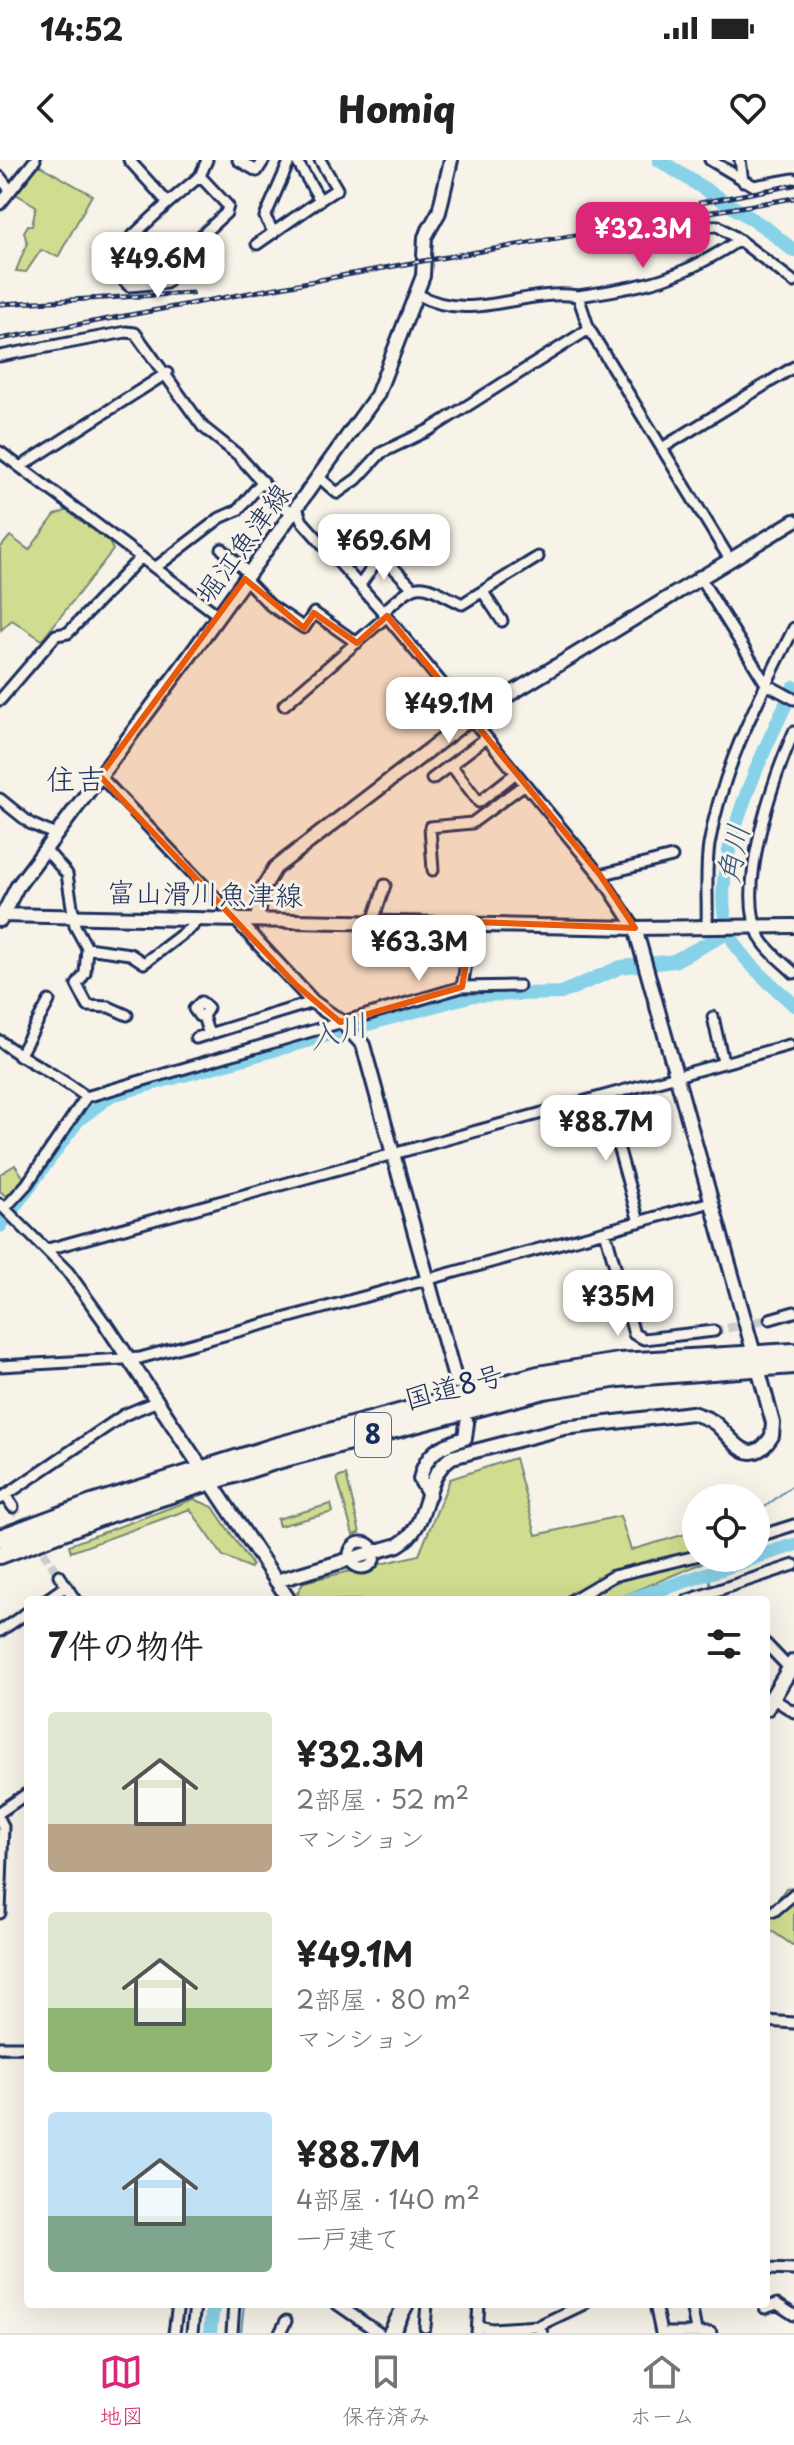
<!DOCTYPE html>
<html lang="ja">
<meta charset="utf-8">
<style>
:root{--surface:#fff;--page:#f6f6f6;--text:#222;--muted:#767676;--line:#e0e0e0;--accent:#db2777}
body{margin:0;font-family:"Playpen Sans","Klee One",sans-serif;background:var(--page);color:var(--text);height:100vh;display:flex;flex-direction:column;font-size:30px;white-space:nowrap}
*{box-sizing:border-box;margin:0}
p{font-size:26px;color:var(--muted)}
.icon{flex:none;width:44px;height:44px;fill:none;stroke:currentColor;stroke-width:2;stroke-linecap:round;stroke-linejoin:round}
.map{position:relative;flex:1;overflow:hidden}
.details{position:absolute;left:24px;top:1436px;width:746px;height:712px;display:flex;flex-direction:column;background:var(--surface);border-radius:8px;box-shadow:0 8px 32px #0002}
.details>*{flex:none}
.controls{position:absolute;left:682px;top:1324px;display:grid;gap:16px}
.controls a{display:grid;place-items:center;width:88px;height:88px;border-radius:50%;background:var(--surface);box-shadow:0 8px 32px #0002;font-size:40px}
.price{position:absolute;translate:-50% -68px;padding:0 18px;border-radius:16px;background:#fff;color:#222;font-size:26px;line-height:52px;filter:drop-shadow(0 2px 4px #0008)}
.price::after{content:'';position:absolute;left:50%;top:48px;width:24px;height:18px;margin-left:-12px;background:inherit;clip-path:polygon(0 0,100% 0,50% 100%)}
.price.active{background:var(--accent);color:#fff}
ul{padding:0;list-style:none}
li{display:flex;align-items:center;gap:24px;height:200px;padding:0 24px}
li span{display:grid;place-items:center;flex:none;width:224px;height:160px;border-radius:8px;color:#555}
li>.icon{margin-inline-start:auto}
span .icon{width:96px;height:96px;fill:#fffc;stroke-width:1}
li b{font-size:34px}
h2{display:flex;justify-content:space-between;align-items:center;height:96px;padding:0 24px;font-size:34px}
.status{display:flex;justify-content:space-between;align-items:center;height:56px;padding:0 40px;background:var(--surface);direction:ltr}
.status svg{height:22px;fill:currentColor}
header{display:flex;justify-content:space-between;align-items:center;height:104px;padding:0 24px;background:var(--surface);font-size:36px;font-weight:800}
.tab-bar{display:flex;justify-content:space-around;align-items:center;height:112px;border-top:2px solid var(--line);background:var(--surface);font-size:22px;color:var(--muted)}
.tab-bar a{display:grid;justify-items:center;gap:4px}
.tab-bar .active{color:var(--accent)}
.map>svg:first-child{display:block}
.green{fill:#d0dc8f;stroke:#768676;stroke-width:2}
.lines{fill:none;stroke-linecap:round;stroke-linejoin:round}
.stream{stroke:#5c91b1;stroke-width:2}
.river{stroke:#88d2e9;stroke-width:14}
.street-tunnel{stroke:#cbcccc;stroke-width:9;stroke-dasharray:9 4.5;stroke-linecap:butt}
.street-casing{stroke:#1b2f5e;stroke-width:15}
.secondary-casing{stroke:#1b2f5e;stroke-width:18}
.primary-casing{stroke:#1b2f5e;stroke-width:20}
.highway-casing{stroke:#1b2f5e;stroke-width:22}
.street{stroke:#f7f3e8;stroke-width:9}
.secondary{stroke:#f7f3e8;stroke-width:12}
.primary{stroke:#f7f3e8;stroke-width:14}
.highway{stroke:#f7f3e8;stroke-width:16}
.rail-casing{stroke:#1b2f5e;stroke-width:5}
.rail{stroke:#f7f3e8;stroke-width:2;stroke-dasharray:6;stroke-linecap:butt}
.marked{fill:#e8590c;fill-opacity:0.2;stroke:#e8590c;stroke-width:6;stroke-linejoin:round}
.labels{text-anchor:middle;stroke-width:6;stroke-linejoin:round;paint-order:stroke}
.shield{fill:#f7f3e8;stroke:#5d6a87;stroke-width:2}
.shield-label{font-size:26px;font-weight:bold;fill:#1b2f5e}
.street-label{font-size:28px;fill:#1b2f5e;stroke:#f7f3e8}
.neighbourhood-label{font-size:30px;fill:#1b2f5e;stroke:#f7f3e8}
.water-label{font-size:30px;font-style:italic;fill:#365881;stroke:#f7f3e8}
</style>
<div class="status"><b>14:52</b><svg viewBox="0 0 49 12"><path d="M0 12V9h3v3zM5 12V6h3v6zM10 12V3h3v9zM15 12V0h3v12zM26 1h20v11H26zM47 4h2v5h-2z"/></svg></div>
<header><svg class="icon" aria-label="back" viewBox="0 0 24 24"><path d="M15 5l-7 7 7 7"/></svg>Homiq<svg class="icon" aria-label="heart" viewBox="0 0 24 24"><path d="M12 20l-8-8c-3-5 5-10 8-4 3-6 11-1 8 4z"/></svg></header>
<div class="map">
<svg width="794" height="2173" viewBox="0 0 794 2173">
<rect width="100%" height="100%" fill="#f7f3e8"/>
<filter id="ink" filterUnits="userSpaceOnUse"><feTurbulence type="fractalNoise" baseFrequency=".0125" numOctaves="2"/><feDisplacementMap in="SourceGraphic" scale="16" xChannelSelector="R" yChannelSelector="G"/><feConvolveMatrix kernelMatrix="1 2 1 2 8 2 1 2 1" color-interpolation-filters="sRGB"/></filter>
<g filter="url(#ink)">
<!-- green -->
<path class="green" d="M37,4L92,35L58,97L41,90L26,112L16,111L27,83L24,72L28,65L32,66L36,46L14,33Z
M68,350L108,380L113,390L42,480L12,460L1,470L0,388L10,376L29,390L55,355Z
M15,1005L26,1021L9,1039L0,1031V1014Z
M515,1298L536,1375L620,1356L631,1390L696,1371V1398H714L614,1440H302L297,1433L304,1422L419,1395L450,1319Z
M346,1315L360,1373L353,1375L337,1318Z
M194,1339L213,1347L252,1405L250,1408L223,1396L190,1349L71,1392L69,1385Z
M331,1344L333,1352L279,1366L277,1359Z
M794,1727V1786L766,1767V1756L786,1728Z"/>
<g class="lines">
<!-- stream -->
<path class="stream" d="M756,1354L794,1324
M708,1412L711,1427
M0,1894H28
M241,2173L244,2144"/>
<!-- river -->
<path class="river" d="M659,0L766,68L794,91
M794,527C766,585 704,709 729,772C741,801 772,824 794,845
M0,1066L78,960L111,935L473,835L561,833L621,807L674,801L729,772
M756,1397L794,1385
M629,1440L754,1398
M210,2173L213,2144"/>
<!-- street-tunnel -->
<path class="street-tunnel" d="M714,1171L770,1159
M13,1347L59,1415"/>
<defs>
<path id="street" d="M129,0L168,43L200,16
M238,0L257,11L264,0
M710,0L754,26L794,19
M740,0L743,21
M0,17L10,30
M320,40L337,29L320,0
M168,43L111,96L109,104L129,126L166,123L172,112L169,105L226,53L228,46L200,16L207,0
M0,44L35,0
M138,71L169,105
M274,73L265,57L290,0
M739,80L794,122
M257,84L320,40L296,0
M417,134C472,165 520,128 578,136L589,169L729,398
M578,136C648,126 680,119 739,80L718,66H709
M0,196L126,172L135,173L203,267L238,295L292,355
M662,288L794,207
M0,292L218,455
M20,307L167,213
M320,318L337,333L357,319L381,293L429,270L589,169
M297,348L302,361L383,452L600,715L635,768
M222,389L249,414
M381,395L411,426
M155,408L220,358L238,350L263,321
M699,416L766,524L794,539
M245,419L270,445L304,468L314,453L357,483
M360,425L381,395L376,389
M483,432L502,461
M383,452C422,417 417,422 462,444L538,397
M0,540L56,475L68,473L141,397
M284,545L387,456
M794,572C773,618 735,730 760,777C767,791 783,802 794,813
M451,605L479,642L516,613
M100,616L236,759
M432,619L486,578
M0,639L31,664L56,675
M45,689L67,714L75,766L87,788L130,794L144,803L193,766L195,758
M433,710L430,667L472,663L525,624
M600,715L672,697
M373,761L385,725
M707,765C708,739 705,711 709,685C722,607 759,538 794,468
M87,788L85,813L77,825L88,846L109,847L127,855
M462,827L519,826
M203,856H199L194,849L201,842L208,848L203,856L209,875
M713,857L723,902
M196,878L313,842
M0,881C28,903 59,915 86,937
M19,896L49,841
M604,936L639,1062
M0,1044L68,1112L107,1166
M5,1048L27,1024L86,937L462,827L473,762
M605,1071L634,1174L644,1179L714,1171
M48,1089L789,885
M770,1159L794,1152
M0,1206L140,1198L711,1042
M6,1336L13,1347
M0,1339L124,1255L155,1242
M756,1377L794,1365
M349 1395a13 13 0 1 1 26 0a13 13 0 1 1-26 0Z
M59,1415L75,1440
M46,1440L66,1426
M572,1440L613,1416L696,1396
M688,1440L794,1405
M0,1471L28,1452
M766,1484L790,1509
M772,1538L794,1552
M0,1652L28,1633
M0,1660L3,1666L0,1753
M774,1751L794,1734
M766,1861L794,1863
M0,1887H28
M766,2109L794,2110
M337,2144L379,2173
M655,2144L661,2173
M691,2144L696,2171
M765,2148L777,2144L794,2155
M478,2166L492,2169L538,2166L542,2173
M538,2166L584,2144
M425,2167L427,2144
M174,2173L178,2144
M192,2173L195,2144
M232,2173L234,2144
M280,2173L286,2161
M477,2173L479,2144
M661,2173H711"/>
<path id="secondary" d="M0,755L635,768L794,766
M236,759L313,842L344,864L363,885L456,1222
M257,759L263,728L275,708L471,558L794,361
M0,760L17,727L189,497L377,235L423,116L425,77L439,52L451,0
M107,1166L289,1440
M429,1335L420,1319C426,1292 440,1286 465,1278L467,1263
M276,1421L398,1385C433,1365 420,1318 452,1297L564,1268L692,1253C701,1256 709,1258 716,1264C734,1280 750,1311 772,1276L773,1263L758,1208L635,768"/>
<path id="primary" d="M766,1548L794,1502
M391,2173L406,2144"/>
<path id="highway" d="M0,1378L89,1345L274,1287L538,1215L619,1202L794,1192
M0,1395L108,1354L281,1299L544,1230L619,1218L794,1205"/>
</defs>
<!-- street casing -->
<use href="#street" class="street-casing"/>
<!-- secondary casing -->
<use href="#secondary" class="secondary-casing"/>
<!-- primary casing -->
<use href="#primary" class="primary-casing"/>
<!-- highway casing -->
<use href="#highway" class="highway-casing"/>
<!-- street -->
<use href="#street" class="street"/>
<!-- secondary -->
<use href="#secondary" class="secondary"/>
<!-- primary -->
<use href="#primary" class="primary"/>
<!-- highway -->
<use href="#highway" class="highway"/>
<defs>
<path id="rail" d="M700,43L794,25
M0,144L192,133
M0,179L411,103L794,38"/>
</defs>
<!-- rail casing -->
<use href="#rail" class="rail-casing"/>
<!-- rail -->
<use href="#rail" class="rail"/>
</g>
</g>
<!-- marked area -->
<path class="marked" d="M245,419L304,468L314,453L357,483L387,456L600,715L635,768L473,762L462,827L340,862L296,825L100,616Z"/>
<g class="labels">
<!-- shield labels -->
<rect class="shield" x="355" y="1253" width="36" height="44" rx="6"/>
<g class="shield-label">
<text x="373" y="1284">8</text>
</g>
<!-- street labels -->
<g class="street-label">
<text transform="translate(243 383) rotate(-54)" y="10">堀江魚津線</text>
<text transform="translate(205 734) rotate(1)" y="10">富山滑川魚津線</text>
<text transform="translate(454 1227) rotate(-15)" y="10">国道8号</text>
</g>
<!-- neighbourhood labels -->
<g class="neighbourhood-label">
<text x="76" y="630">住吉</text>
</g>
<!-- water labels -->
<g class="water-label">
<text transform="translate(734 694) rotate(-79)" y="10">角川</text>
<text transform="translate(338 872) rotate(-15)" y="10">入川</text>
</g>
</g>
</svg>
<div class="controls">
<a><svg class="icon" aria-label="locate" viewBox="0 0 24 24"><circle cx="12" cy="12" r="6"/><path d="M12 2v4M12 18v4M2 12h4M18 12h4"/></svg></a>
</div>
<b class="price active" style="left:643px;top:110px">¥32.3M</b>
<b class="price" style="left:158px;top:140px">¥49.6M</b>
<b class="price" style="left:384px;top:422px">¥69.6M</b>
<b class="price" style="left:449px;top:585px">¥49.1M</b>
<b class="price" style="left:419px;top:823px">¥63.3M</b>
<b class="price" style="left:606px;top:1003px">¥88.7M</b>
<b class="price" style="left:618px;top:1178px">¥35M</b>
<section class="details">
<h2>7件の物件<svg class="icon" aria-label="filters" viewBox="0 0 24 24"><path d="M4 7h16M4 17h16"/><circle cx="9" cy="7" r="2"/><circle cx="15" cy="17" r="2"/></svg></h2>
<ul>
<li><span style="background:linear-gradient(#dfe7d0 70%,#b9a48a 0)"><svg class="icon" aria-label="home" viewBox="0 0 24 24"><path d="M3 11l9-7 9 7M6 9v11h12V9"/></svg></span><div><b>¥32.3M</b><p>2部屋 · 52 m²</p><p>マンション</p></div></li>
<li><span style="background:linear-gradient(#dfe7d0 60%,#8fb573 0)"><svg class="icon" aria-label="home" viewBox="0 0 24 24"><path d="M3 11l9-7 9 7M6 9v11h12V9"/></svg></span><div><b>¥49.1M</b><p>2部屋 · 80 m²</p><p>マンション</p></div></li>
<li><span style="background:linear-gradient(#bfe0f5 65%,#7fa58c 0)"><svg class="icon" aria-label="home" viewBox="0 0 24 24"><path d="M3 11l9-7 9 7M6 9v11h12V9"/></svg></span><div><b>¥88.7M</b><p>4部屋 · 140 m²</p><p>一戸建て</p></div></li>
</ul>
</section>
</div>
<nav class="tab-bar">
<a class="active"><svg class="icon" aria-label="map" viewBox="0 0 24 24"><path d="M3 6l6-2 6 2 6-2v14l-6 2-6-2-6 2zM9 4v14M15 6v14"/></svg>地図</a>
<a><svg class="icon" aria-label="saved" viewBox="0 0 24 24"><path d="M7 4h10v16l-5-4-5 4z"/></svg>保存済み</a>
<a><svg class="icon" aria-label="home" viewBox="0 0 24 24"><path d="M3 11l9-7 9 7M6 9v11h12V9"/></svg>ホーム</a>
</nav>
